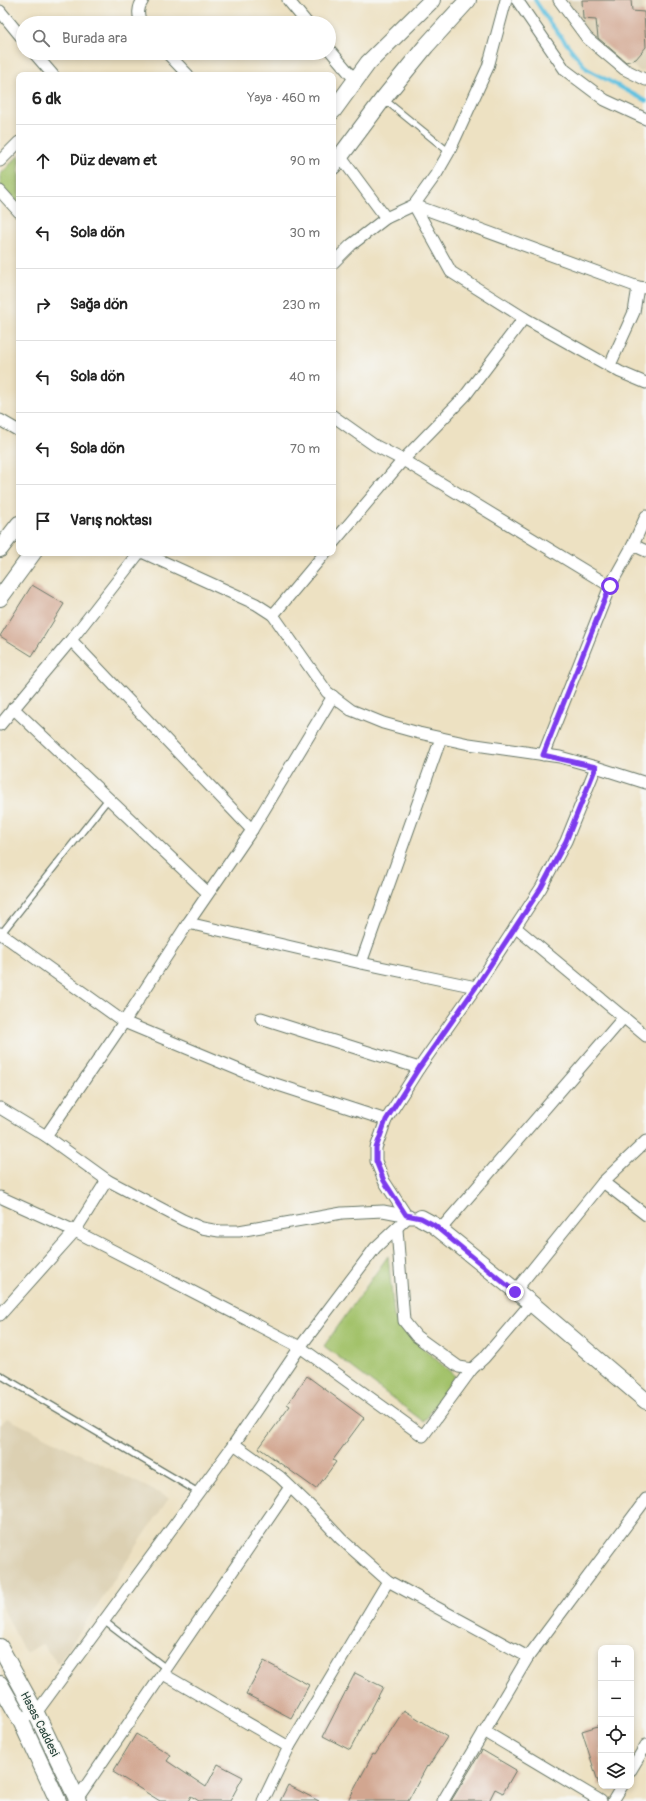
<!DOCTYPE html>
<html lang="tr">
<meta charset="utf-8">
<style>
body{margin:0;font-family:Pangolin,sans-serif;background:#f2f2f2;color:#222}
.controls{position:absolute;right:12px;bottom:12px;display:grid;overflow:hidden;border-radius:8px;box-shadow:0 2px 6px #0003}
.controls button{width:36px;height:36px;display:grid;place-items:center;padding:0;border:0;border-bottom:1px solid #e0e0e0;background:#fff;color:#222;font:20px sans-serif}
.stop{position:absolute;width:12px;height:12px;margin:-9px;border:3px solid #7c3aed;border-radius:50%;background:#fff}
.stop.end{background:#7c3aed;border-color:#fff;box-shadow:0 1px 4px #0008}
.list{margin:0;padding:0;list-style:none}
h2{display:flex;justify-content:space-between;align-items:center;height:52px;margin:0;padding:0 16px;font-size:17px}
h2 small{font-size:13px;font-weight:400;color:#767676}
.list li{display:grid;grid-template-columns:26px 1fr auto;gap:12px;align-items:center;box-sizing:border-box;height:72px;padding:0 16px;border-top:1px solid #e0e0e0}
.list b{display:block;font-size:15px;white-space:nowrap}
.list em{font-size:13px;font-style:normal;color:#767676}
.icon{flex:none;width:22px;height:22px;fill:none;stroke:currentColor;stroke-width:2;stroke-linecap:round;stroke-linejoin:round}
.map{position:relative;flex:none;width:646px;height:1801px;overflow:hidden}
.search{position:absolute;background:#fff;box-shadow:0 2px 6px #0003;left:16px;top:16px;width:320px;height:44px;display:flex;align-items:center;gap:10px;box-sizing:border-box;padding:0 14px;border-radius:22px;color:#767676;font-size:15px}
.panel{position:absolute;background:#fff;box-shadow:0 2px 6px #0003;left:16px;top:72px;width:320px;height:484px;border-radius:8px}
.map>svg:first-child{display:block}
.built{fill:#dcd0b2}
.green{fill:#a3c26a;stroke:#61804f}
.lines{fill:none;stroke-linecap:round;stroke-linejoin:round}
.stream{stroke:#62c2e1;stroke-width:4}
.building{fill:#d2a690}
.lane-casing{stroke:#677666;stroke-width:8}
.street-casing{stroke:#677666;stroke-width:13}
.secondary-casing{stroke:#677666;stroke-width:18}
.lane{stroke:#fff;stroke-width:5.5}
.street{stroke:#fff;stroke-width:11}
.secondary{stroke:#fff;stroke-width:16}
.route{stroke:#7c3aed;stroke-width:5}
.labels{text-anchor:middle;stroke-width:3;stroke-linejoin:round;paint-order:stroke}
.street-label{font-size:12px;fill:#1f3d34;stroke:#f6f6f2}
</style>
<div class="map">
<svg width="646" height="1801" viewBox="0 0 646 1801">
<rect width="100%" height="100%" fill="#f6f6f2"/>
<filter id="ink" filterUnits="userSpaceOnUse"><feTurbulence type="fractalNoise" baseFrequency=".025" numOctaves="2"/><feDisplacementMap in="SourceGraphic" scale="8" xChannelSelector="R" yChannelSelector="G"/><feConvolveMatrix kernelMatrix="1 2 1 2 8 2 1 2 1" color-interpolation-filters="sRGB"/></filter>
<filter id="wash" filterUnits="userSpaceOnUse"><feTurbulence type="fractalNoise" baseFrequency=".012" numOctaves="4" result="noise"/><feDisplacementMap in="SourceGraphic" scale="16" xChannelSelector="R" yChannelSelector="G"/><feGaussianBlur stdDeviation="0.9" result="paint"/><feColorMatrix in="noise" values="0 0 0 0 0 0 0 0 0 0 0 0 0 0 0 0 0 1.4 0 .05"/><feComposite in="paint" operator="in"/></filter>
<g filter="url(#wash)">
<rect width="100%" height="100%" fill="#ede1c2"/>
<g class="built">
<path d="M 567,0 L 642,0 L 646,35 L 646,70 L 641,72 L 589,35 Z"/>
<path d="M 7,1418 L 169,1498 L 58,1664 L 42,1644 L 25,1653 L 0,1602 L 0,1425 Z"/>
</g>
<g class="green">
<path d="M 19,155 L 19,205 L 0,187 L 0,175 Z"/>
<path d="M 388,1256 L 394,1316 L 399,1327 L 455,1376 L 424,1422 L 324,1346 Z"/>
</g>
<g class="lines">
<path class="stream" d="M 535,0 L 550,23 L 587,69 L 646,101"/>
</g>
<g id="blocks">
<g class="building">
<path d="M 582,0 L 631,0 L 632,11 L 644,12 L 646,47 L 636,59 L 626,62 L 598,38 L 596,20 L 583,19 Z"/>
<path d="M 32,585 L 64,604 L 32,656 L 0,636 Z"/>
<path d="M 307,1376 L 364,1418 L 333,1460 L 336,1462 L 316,1489 L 259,1448 L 290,1406 L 287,1404 Z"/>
<path d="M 264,1661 L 309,1685 L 291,1718 L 246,1694 Z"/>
<path d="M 355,1673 L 383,1687 L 350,1750 L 323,1736 Z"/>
<path d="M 404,1710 L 447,1737 L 428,1767 L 427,1766 L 408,1801 L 348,1801 L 373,1754 L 375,1755 Z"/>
<path d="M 601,1725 L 601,1784 L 599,1785 L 582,1731 Z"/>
<path d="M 136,1734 L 171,1755 L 167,1761 L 206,1787 L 218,1764 L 243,1777 L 230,1801 L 199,1801 L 191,1796 L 188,1801 L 160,1801 L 113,1772 Z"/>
<path d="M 482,1750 L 516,1770 L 503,1793 L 495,1789 L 489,1801 L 451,1801 Z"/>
<path d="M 288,1785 L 319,1801 L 280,1801 Z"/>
</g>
</g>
</g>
<g filter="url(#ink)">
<use href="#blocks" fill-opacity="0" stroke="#677666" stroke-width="1"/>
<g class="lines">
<g class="lane-casing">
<g id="lane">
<path d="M 385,100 L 449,152"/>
<path d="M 1,934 L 109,798"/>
<path d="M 0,1375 L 198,1492"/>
<path d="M 104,1621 L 167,1669"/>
</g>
</g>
<g class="street-casing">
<g id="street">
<path d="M 288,0 L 307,23"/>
<path d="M 517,0 L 565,70 L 605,100 L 646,119"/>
<path d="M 559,0 L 587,38 L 624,69 L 646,80"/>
<path d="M 0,11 L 23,39"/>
<path d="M 142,23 C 137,16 138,7 143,0"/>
<path d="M 329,49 L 356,81"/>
<path d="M 34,53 L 53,75"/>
<path d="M 167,53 L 188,75"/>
<path d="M 340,156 L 386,218"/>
<path d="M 0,161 L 19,142"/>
<path d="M 0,191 L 19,212"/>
<path d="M 414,205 L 451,272 L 524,318 L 620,372 L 646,383"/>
<path d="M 414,205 L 638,287 L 646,288"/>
<path d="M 333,263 L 351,245 L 386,218 L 414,205 L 437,173 L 449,152 L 488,67 L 506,0"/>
<path d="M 610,365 L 634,312 L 638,287"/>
<path d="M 333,416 L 374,445 L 403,460 L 610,586"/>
<path d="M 0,420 L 19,431"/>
<path d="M 333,543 L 403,460 L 465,396 L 524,318"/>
<path d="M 633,545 L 646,551"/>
<path d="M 144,553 L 256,604 L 273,615 L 327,692 L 351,710 L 383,723 L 419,733 L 469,744 L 560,757 L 596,767 L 646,783"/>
<path d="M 273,615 L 325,553"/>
<path d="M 71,640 L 252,830"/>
<path d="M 13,708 L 208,893"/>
<path d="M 0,725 L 71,640 L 139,553"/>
<path d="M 543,755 L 610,586 L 633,545 L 646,516"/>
<path d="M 188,923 L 361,963 L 476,987"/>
<path d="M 515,927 L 646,1036"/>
<path d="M 0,933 L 124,1022 L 263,1080 L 386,1120"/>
<path d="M 361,963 L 441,738"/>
<path d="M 261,1018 L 419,1068"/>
<path d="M 0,1108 L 46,1136 L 107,1180 L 183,1220 L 202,1228 L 219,1231 L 239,1231 L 342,1213 L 383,1211 L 409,1216"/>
<path d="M 46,1136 L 124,1022 L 188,923 L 252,830 L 333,696"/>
<path d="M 603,1182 L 646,1215"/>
<path d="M 0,1197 L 75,1231 L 300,1347 L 423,1436 L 472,1369"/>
<path d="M 406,1215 L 384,1181 L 376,1161 L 376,1148 L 386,1120 L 419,1068 L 476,987 L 541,888 L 566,841 L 596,767"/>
<path d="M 397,1229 L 404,1321 L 416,1336 L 459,1367 L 472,1369 L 484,1358 L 531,1303"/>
<path d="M 440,1230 L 624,1017"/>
<path d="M 515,1291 L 603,1182 L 646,1141"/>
<path d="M 0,1315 L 75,1231 L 107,1180"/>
<path d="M 234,1444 L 280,1477 L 311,1507 L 341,1539 L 388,1581 L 528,1657"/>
<path d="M 163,1674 L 289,1747 L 263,1801"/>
<path d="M 20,1719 L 36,1713 L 234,1444 L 300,1347 L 375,1248 L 407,1218 L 421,1218"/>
<path d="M 484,1731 L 601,1801"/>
<path d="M 289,1747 L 388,1581"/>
<path d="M 631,1770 L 646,1745"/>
<path d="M 77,1799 L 290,1487"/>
<path d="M 443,1801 L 528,1657 L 646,1499"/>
<path d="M 613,1801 L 622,1786"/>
</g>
</g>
<g class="secondary-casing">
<g id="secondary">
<path d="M 333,111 L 368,63 L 432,0"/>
<path d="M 333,166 L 383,99 L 426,46 L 468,0"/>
<path d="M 0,549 L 19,524"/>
<path d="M 0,598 L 33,553"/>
<path d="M 421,1218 L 434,1225 L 531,1303 L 646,1401"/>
<path d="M 0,1647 L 36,1713 L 78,1801"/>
<path d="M 0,1684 L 20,1719 L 58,1801"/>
</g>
</g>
<use href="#lane" class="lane"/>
<use href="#street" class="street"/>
<use href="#secondary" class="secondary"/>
</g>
</g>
<g class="lines" filter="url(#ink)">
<path class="route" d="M 515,1292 L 434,1225 L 421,1218 L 406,1215 L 384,1181 L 376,1161 L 376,1148 L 386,1120 L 419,1068 L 476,987 L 541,888 L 566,841 L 596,767 L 543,755 L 610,586"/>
</g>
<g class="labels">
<g class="street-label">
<text transform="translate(40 1724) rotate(63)" y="4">Hasas Caddesi</text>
</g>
</g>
</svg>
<div class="controls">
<button>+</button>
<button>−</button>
<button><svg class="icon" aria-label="locate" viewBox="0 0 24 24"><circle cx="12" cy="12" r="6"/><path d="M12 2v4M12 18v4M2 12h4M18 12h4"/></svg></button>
<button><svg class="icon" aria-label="layers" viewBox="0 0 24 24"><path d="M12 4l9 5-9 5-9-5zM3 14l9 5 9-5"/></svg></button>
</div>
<div class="stop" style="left:610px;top:586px"></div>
<div class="stop end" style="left:515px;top:1292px"></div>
<div class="search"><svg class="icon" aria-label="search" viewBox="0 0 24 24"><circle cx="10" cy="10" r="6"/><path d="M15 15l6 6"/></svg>Burada ara</div>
<section class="panel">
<h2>6 dk<small>Yaya · 460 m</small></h2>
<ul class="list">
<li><svg class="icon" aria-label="ahead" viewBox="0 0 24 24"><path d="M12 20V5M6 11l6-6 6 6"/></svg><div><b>Düz devam et</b></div><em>90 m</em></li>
<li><svg class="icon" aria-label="left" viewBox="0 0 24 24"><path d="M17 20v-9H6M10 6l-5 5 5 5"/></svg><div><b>Sola dön</b></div><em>30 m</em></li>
<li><svg class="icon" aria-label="right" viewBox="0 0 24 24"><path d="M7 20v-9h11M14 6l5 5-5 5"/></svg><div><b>Sağa dön</b></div><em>230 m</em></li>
<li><svg class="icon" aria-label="left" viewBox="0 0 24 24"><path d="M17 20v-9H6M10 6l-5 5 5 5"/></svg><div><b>Sola dön</b></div><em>40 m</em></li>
<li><svg class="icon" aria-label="left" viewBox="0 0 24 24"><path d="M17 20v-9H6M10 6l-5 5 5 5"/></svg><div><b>Sola dön</b></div><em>70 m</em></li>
<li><svg class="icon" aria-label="arrive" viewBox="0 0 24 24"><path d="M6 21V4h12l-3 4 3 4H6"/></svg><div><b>Varış noktası</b></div></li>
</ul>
</section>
</div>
